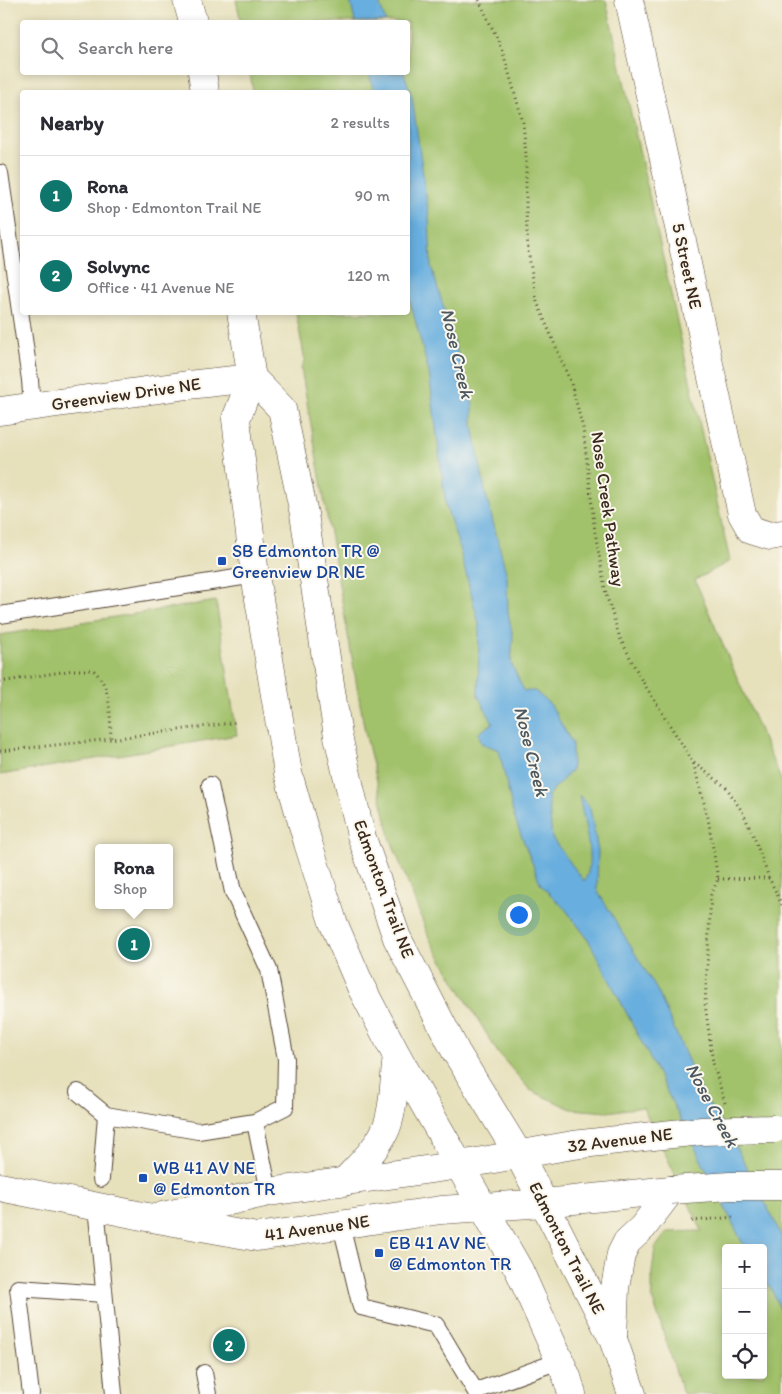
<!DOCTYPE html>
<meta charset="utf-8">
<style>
body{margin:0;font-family:Itim,sans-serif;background:#f7f7f7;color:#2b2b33}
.controls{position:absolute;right:15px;bottom:15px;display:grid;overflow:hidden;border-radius:5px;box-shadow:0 2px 8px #0003}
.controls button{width:45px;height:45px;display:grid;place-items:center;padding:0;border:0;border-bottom:1px solid #e1e1e2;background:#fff;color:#2b2b33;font:25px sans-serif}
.you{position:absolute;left:518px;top:914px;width:18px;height:18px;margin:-12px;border:4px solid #fff;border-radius:50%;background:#1a73e8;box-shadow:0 0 0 8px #1a73e833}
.badge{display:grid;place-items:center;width:32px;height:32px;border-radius:50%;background:#0f766e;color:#fff;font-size:16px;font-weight:700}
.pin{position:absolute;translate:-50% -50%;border:2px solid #fff;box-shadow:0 1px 5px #0006}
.popup{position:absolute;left:95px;top:844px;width:78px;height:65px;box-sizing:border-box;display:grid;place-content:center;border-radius:5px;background:#fff;filter:drop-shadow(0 1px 4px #0005);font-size:16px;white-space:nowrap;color:#7c7c81}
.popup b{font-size:19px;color:#2b2b33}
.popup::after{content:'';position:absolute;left:50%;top:100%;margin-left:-10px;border:10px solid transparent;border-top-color:#fff}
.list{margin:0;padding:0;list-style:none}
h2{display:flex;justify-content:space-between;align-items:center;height:65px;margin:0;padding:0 20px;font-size:21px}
h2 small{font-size:16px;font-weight:400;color:#7c7c81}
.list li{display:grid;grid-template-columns:32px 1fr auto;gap:15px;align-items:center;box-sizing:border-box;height:80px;padding:0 20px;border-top:1px solid #e1e1e2}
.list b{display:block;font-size:19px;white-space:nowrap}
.list p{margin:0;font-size:16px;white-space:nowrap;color:#7c7c81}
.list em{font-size:16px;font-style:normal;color:#7c7c81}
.icon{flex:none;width:28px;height:28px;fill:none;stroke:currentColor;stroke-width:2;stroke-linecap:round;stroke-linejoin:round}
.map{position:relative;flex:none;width:782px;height:1394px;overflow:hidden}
.search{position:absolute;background:#fff;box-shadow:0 2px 8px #0003;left:20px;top:20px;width:390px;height:55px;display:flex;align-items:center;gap:12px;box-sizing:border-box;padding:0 18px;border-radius:5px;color:#7c7c81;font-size:19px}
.panel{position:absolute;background:#fff;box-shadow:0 2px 8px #0003;left:20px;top:90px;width:390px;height:225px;border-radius:5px}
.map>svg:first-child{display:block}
.green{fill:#a1c16a;stroke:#6e7644;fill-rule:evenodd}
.water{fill:#68aede;stroke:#526c7e}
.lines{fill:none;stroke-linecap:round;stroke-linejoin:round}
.lane-casing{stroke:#554536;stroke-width:18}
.street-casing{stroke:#554536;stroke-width:29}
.secondary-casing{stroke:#554536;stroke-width:29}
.path{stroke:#554536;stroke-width:3;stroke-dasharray:1 4;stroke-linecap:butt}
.lane{stroke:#fff;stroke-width:16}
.street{stroke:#fff;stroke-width:28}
.secondary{stroke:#fff;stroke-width:28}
.secondary-bridge-casing{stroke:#554536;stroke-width:29;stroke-linecap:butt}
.secondary-bridge{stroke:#fff;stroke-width:28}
.transit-dot{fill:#1a4fb4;stroke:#fbf7ec;stroke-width:2}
.labels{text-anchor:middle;stroke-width:4;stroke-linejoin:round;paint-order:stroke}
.street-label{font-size:18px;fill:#3b2a1e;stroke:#fbf7ec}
.transit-label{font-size:18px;fill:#164399;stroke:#fbf7ec;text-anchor:start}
.water-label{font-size:19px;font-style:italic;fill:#4b5861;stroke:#fbf7ec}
</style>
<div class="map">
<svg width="782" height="1394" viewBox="0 0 782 1394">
<rect width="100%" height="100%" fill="#fbf7ec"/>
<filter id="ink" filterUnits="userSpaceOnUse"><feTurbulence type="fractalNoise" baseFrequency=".02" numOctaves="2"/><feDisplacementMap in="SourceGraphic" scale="10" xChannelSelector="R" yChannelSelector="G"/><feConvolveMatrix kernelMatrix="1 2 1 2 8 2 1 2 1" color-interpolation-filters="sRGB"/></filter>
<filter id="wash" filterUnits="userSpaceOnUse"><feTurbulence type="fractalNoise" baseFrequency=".0096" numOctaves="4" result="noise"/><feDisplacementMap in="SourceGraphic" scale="20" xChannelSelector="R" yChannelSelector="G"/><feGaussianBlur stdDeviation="1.12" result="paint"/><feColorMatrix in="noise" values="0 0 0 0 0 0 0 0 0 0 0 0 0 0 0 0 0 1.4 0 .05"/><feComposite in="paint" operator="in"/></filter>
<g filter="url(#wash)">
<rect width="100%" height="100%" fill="#e6e0bb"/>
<g class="green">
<path d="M 236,0 L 606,0 L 730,561 L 695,580 L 782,782 L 782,1394 L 683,1394 L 652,1297 L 652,1272 L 655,1248 L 667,1232 L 702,1231 L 643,1107 L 607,1112 L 571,1109 L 530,1090 L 498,1053 L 430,940 L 391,840 L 365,732 L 301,368 L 305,361 L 296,313 L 408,312 L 408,92 L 253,92 L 250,73 L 408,72 L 408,22 L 241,22 ZM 726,1248 L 763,1248 L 763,1375 L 726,1375 Z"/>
<path d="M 216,601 L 237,735 L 0,775 L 0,635 Z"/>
</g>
<g class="water">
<path d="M 350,0 L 378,0 L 386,22 L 355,22 Z"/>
<path d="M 369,73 L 404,73 L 412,97 L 429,216 L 431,266 L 473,404 L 473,425 L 485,491 L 507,576 L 508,612 L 513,638 L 511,663 L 524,691 L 535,691 L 551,705 L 572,743 L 572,770 L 548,795 L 552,838 L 584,881 C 597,865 582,815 579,795 L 590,808 L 598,851 L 597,890 L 657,990 L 705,1099 L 727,1130 L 776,1224 L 782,1239 L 782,1314 L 771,1288 L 763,1277 L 763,1248 L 745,1248 L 650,1058 L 588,939 L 566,910 L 541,885 L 514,817 L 499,750 L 481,743 L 479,733 L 493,723 L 478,696 L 479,624 L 457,540 L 446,507 L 429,373 L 408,293 L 408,92 L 374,92 Z"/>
</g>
</g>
<g filter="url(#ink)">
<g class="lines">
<g class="lane-casing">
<g id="lane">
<path d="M 0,173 L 30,380 L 32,407"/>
<path d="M 0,615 L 255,575"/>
<path d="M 78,1092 L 106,1115 L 198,1131 L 255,1122 L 285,1107 L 286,1059 L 269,970 L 233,892 L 210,785"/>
<path d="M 255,1122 L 269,1192"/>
<path d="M 101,1179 L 106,1115"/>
<path d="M 96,1206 L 114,1394"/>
<path d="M 341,1225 L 361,1307 L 436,1325 L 477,1394"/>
<path d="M 204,1373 L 208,1394"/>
<path d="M 476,1391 L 559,1361"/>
<path d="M 31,1394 L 18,1288 L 104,1294"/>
</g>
</g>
<g class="street-casing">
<path id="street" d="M 629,0 L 742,514 L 751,530 L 770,536 L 782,534"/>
</g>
<g class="secondary-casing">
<g id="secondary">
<path d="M 187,0 L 193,22"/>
<path d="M 202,72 L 205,92"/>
<path d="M 241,312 L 252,378 L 236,419 L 255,575 L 288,773 L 308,843 L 333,922 L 361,987 L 397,1056 L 519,1270 L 567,1377 L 572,1394"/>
<path d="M 252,378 L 282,409 L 304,514 L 338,736 L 361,835 L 397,938 L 456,1052 L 519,1155 L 544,1203 L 613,1339 L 632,1394"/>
<path d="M 0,411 L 188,385 L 252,378"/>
<path d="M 344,1182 C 358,1167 374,1152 384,1133 C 394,1115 394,1078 397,1056"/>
<path d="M 0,1187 L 152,1218 L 257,1237 L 441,1210 L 544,1203 L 671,1190"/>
<path d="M 163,1216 L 269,1192 L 460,1165 L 573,1145 L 653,1136"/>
<path d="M 613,1337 L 615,1288 L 621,1254 L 627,1242 L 643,1227 L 671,1190"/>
</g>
</g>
<g class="path">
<path d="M 479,0 L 502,49 L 523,122 L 526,155 L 526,212 L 528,251 L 537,302 L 571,383 L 583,428 L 595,532 L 606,594 L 620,638 L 641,679 L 693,762 L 708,818 L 718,879 L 711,895 L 705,1004 L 713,1063 L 725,1103"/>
<path d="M 0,682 L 74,670 L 93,670 C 112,686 110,716 111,739"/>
<path d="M 0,751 L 111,739 L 238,722"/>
<path d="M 694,763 L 726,787 L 743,813 L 754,837 L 769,878 L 782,905"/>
<path d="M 718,879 L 769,878"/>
<path d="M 692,1221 L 734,1217"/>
</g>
<use href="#lane" class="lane"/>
<use href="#street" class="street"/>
<use href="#secondary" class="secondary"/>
<g class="secondary-bridge-casing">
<g id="secondary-bridge">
<path d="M 653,1136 L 702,1131 L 774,1129"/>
<path d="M 671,1190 L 730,1186 L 782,1186"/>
</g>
</g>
<use href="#secondary-bridge" class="secondary-bridge"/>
</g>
</g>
<g class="transit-dot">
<rect x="217" y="556" width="10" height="10" rx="2.5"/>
<rect x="138" y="1173" width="10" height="10" rx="2.5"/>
<rect x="374" y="1248" width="10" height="10" rx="2.5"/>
</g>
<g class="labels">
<g class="street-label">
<text transform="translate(687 266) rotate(78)" y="6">5 Street NE</text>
<text transform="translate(126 394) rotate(-8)" y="6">Greenview Drive NE</text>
<text transform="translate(608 509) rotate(82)" y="6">Nose Creek Pathway</text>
<text transform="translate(384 889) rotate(70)" y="6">Edmonton Trail NE</text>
<text transform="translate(620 1140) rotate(-7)" y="6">32 Avenue NE</text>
<text transform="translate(317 1228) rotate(-8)" y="6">41 Avenue NE</text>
<text transform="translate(567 1248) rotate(63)" y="6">Edmonton Trail NE</text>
</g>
<g class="transit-label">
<text x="232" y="557">SB Edmonton TR @<tspan x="232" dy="21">Greenview DR NE</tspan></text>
<text x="153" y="1174">WB 41 AV NE<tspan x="153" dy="21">@ Edmonton TR</tspan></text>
<text x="389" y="1249">EB 41 AV NE<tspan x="389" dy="21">@ Edmonton TR</tspan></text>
</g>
<g class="water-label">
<text transform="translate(458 353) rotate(77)" y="7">Nose Creek</text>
<text transform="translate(532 751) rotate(76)" y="7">Nose Creek</text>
<text transform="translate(713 1105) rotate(62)" y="7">Nose Creek</text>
</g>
</g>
</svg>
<div class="controls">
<button>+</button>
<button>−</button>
<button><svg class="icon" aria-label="locate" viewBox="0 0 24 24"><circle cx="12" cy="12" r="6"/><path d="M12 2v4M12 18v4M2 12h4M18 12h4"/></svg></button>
</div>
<div class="you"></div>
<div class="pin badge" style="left:134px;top:944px">1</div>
<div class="popup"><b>Rona</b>Shop</div>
<div class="pin badge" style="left:229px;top:1345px">2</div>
<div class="search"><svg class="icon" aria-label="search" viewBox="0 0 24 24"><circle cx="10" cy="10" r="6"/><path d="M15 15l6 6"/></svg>Search here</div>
<section class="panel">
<h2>Nearby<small>2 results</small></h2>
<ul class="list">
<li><span class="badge">1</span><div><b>Rona</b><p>Shop · Edmonton Trail NE</p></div><em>90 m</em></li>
<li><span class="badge">2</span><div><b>Solvync</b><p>Office · 41 Avenue NE</p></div><em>120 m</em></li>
</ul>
</section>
</div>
